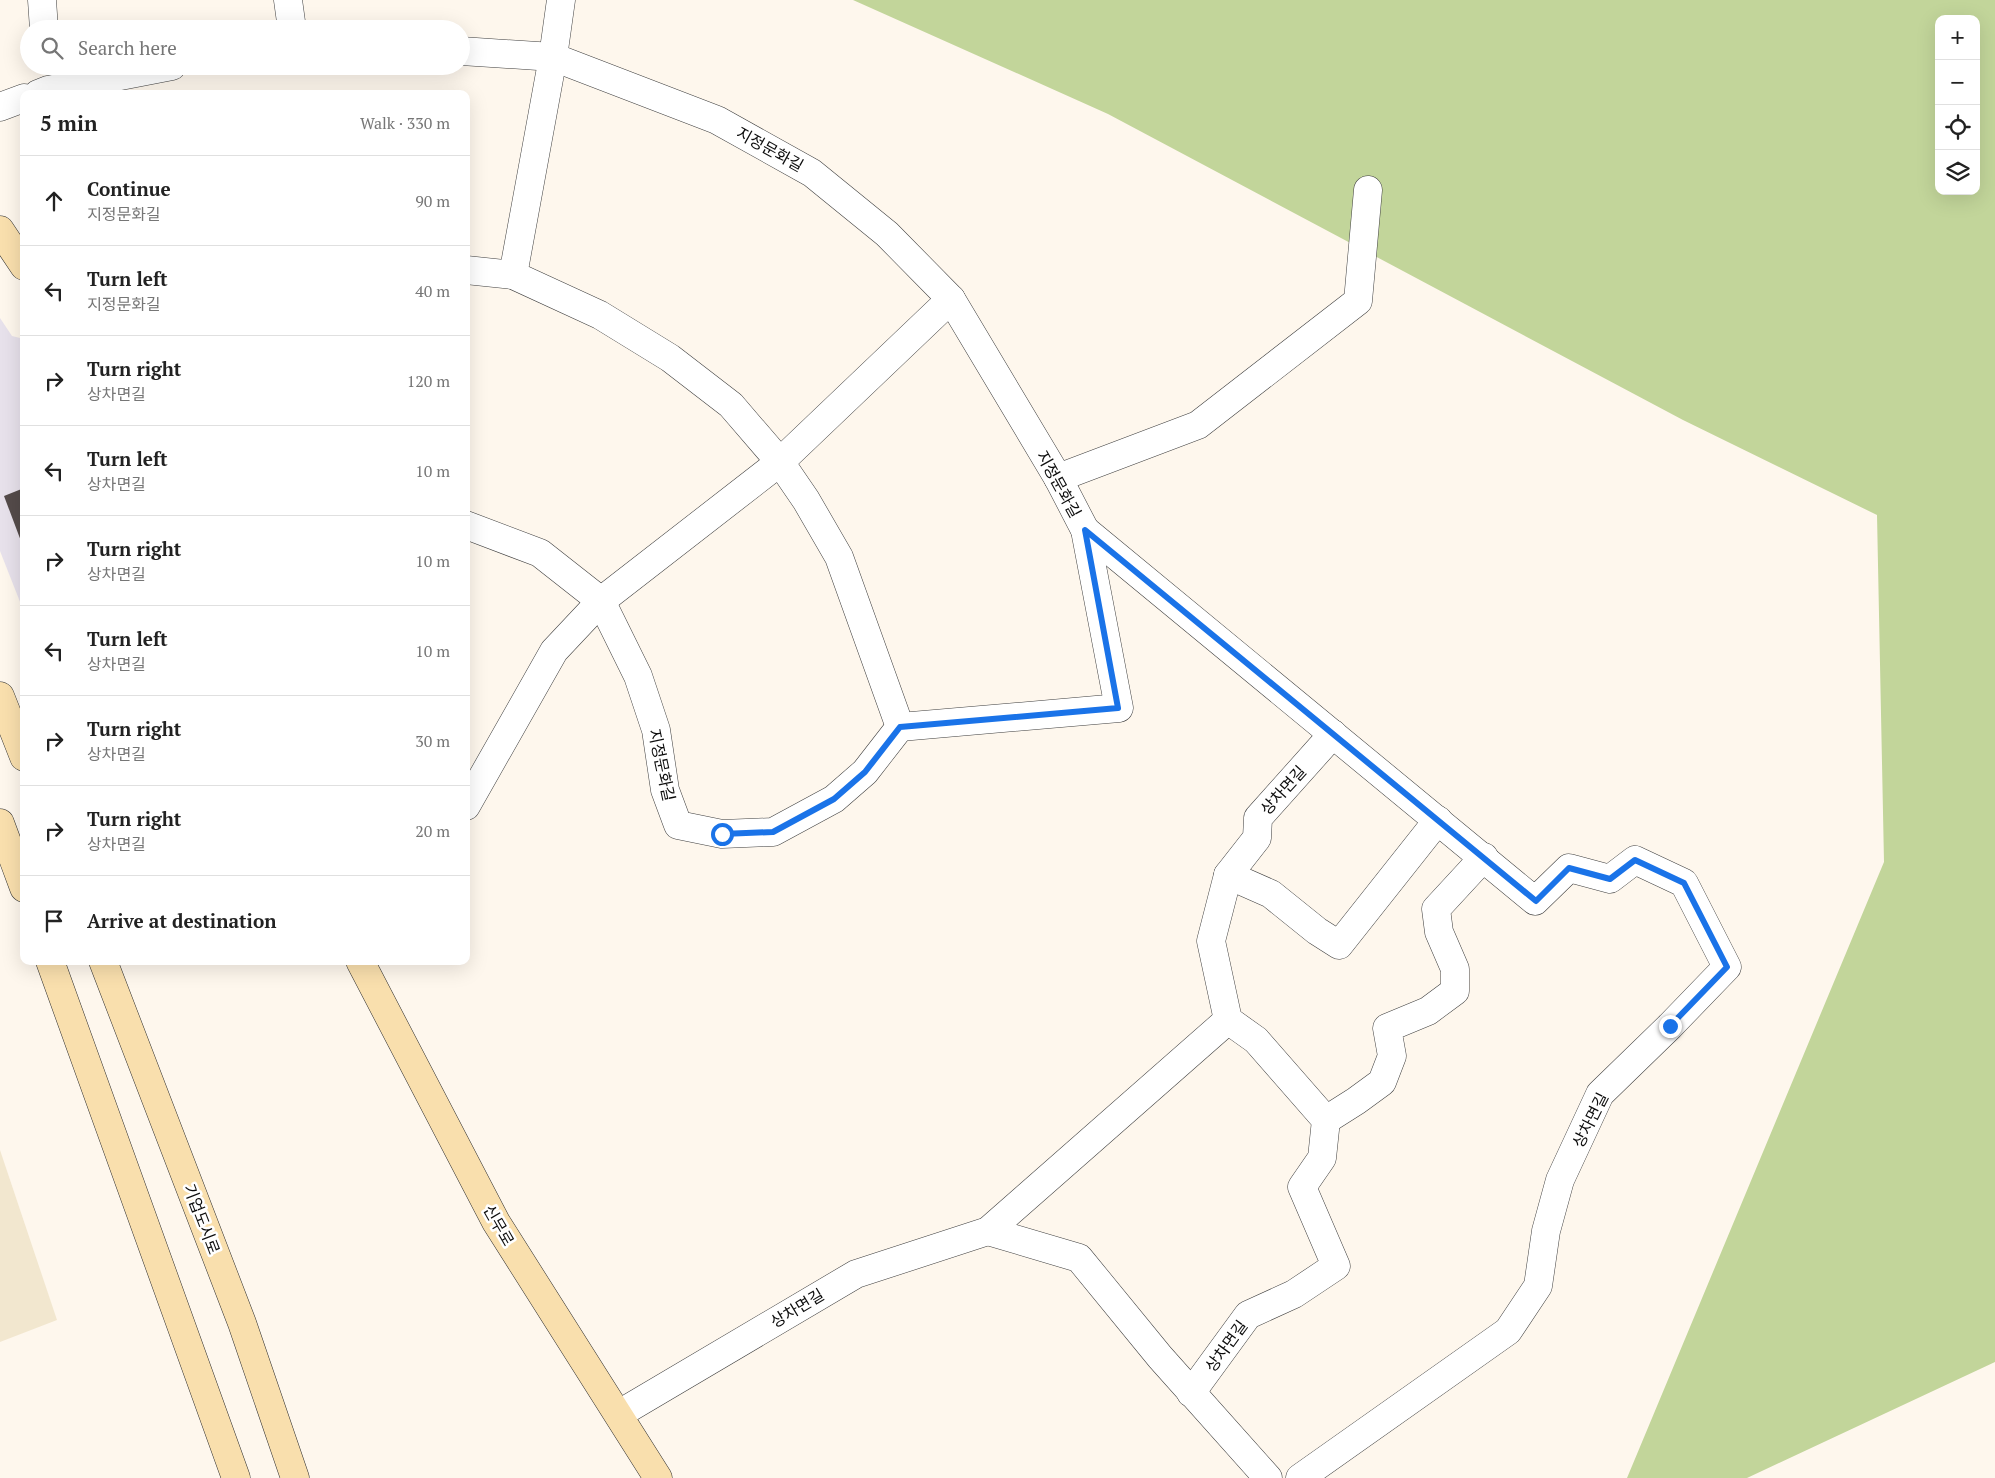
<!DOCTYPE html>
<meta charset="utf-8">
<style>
body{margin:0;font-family:"PT Serif","Noto Sans KR",serif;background:#f6f6f6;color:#222}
.controls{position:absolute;right:15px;top:15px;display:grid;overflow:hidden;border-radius:10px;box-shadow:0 5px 20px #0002}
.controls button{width:45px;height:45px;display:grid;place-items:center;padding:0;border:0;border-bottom:1px solid #e0e0e0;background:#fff;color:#222;font:25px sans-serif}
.stop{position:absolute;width:15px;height:15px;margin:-11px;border:4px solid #1a73e8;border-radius:50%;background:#fff}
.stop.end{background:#1a73e8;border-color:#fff;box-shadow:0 1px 5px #0008}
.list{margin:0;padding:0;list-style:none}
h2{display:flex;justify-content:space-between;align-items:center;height:65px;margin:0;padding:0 20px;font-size:21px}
h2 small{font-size:16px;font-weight:400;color:#767676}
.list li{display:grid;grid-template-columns:32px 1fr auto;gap:15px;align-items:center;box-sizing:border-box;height:90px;padding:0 20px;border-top:1px solid #e0e0e0}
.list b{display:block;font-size:19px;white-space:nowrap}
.list p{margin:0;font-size:16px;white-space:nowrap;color:#767676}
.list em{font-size:16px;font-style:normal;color:#767676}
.icon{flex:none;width:28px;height:28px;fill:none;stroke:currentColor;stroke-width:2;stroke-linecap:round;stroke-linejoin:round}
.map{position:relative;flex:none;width:1995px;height:1478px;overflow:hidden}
.search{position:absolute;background:#fff;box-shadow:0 5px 20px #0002;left:20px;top:20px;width:450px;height:55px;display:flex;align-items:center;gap:12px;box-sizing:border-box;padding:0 18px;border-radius:28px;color:#767676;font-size:19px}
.panel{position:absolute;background:#fff;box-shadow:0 5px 20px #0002;left:20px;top:90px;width:450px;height:875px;border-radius:10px}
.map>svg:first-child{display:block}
.industrial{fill:#e7e1eb}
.farmland{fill:#f2e7cf}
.forest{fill:#c2d59a;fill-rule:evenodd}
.building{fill:#544b4a}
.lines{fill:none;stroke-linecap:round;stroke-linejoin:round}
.street-casing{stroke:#3f3f3f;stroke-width:29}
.secondary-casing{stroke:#2e2e2e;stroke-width:29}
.street{stroke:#fff;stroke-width:28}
.secondary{stroke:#f9dfad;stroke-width:28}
.route{stroke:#1a73e8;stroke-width:6}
.labels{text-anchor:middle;stroke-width:5;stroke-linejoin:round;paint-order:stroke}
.street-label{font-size:16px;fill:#0c0c0c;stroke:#fff}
</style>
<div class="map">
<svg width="1995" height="1478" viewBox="0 0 1995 1478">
<rect width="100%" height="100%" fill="#fef7ed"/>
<path class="industrial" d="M 0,318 L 12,336 L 24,339 L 24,612 L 0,551 Z"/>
<path class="farmland" d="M 0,1150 L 57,1320 L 0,1342 Z"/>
<path class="forest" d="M 853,0 L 1995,0 L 1995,1362 L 1747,1478 L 1627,1478 L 1884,862 L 1877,515 L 1683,420 L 1108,114 ZM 1939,19 L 1976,19 L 1976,191 L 1939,191 Z"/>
<path class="building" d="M 24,488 L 24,549 L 4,496 Z"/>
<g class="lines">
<g class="street-casing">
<g id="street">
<path d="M 42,0 L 44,29"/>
<path d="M 288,0 L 292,29"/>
<path d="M 461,51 L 553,57 L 717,120 L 812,173 L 887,234 L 951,299 L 1058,478 L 1085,530 L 1119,708 L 900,727 L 865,772 L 834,799 L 773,832 L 722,834 L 678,825 L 665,790 L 656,730 L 638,676 L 601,601 L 540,553 L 466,525"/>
<path d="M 38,94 L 48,90 L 172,66"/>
<path d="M 0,107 L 24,98"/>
<path d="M 466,270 L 513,275 L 600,315 L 670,358 L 731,405 L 780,462 L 806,500 L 839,557 L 900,727"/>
<path d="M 513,275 L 553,57 L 561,0"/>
<path d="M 1058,478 L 1198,425 L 1358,301 L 1368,190"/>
<path d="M 1085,530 L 1535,901 L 1569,868 L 1610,879 L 1635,860 L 1684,883 L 1727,967 L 1670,1026 L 1600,1094 L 1560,1180 L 1546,1231 L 1538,1286 L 1508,1331 L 1300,1478"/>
<path d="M 466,806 L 554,651 L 601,601 L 780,462 L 951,299"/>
<path d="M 1228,875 L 1271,894 L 1317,931 L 1339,945 L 1438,820"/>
<path d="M 1326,1120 L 1356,1101 L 1382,1082 L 1392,1056 L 1387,1028 L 1428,1011 L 1455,991 L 1455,969 L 1439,932 L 1436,909 L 1484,857"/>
<path d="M 988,1231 L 1079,1258 L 1160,1357 L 1268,1478"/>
<path d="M 1191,1393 L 1248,1315 L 1294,1294 L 1336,1266 L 1302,1187 L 1322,1158 L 1326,1120 L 1256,1040 L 1228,1020 L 1211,941 L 1228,875 L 1257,838 L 1258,818 L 1333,734"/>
<path d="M 619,1414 L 856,1274 L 988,1231 L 1228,1020"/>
</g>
</g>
<g class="secondary-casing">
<g id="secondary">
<path d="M 0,230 L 24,266"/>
<path d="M 0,696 L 24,757"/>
<path d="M 0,823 L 24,888"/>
<path d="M 50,961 L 236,1478"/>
<path d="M 103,961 L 242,1323 L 295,1478"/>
<path d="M 360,961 L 496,1222 L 658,1478"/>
</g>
</g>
<use href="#street" class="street"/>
<use href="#secondary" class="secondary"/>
</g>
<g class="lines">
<path class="route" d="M 722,834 L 773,832 L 834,799 L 865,772 L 900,727 L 1118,708 L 1085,530 L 1536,901 L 1569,868 L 1610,879 L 1635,860 L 1684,883 L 1727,967 L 1670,1026"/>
</g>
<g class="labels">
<g class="street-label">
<text transform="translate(770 149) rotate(29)" y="6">지정문화길</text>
<text transform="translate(1059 484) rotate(61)" y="6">지정문화길</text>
<text transform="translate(662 765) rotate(78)" y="6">지정문화길</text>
<text transform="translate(1283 790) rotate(-48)" y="6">상차면길</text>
<text transform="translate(1590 1120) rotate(-63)" y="6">상차면길</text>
<text transform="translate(202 1219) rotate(69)" y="6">기업도시로</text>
<text transform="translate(499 1225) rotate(60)" y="6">신무로</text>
<text transform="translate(797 1308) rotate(-31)" y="6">상차면길</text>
<text transform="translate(1226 1346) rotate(-54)" y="6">상차면길</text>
</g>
</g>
</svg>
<div class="controls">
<button>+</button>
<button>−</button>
<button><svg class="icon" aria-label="locate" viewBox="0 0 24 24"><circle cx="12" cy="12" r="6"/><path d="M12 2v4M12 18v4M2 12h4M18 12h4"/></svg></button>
<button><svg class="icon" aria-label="layers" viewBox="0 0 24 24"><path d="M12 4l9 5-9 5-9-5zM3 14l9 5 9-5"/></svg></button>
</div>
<div class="stop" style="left:722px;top:834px"></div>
<div class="stop end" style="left:1670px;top:1026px"></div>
<div class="search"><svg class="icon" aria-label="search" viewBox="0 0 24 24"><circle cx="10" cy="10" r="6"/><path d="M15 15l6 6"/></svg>Search here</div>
<section class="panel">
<h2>5 min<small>Walk · 330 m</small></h2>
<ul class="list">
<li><svg class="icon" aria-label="ahead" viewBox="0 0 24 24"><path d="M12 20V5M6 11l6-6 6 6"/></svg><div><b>Continue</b><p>지정문화길</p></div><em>90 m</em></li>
<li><svg class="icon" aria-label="left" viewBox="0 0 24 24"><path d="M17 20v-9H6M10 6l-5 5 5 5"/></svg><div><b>Turn left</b><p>지정문화길</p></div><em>40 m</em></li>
<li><svg class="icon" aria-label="right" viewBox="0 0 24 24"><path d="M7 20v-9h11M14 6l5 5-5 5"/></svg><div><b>Turn right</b><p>상차면길</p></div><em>120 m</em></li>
<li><svg class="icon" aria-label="left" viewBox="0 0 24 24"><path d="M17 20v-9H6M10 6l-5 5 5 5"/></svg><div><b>Turn left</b><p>상차면길</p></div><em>10 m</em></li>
<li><svg class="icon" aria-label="right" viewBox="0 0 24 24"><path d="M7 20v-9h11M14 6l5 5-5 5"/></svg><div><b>Turn right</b><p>상차면길</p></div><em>10 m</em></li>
<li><svg class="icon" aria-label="left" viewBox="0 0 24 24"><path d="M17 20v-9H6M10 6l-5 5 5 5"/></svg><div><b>Turn left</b><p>상차면길</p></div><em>10 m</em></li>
<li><svg class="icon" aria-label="right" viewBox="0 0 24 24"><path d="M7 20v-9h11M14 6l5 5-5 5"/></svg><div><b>Turn right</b><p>상차면길</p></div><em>30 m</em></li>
<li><svg class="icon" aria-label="right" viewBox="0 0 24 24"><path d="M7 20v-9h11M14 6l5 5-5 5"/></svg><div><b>Turn right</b><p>상차면길</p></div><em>20 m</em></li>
<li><svg class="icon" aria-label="arrive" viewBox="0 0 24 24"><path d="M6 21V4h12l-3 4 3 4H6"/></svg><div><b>Arrive at destination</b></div></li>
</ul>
</section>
</div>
